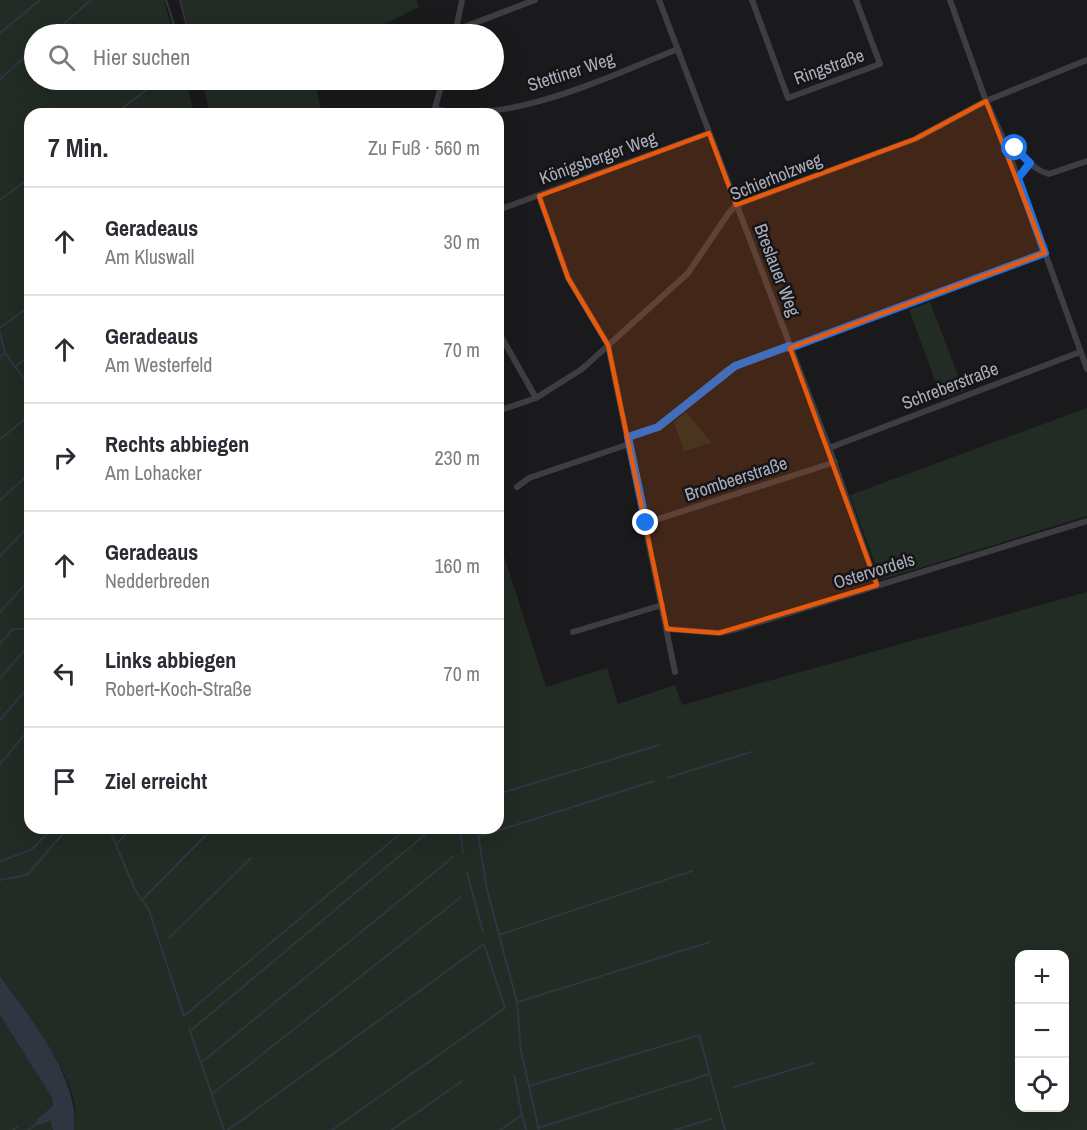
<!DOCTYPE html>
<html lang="de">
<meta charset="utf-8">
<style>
body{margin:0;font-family:"Archivo Narrow",sans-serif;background:#f2f2f3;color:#2b2b33}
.controls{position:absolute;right:18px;bottom:18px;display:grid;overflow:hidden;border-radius:12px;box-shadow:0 6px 24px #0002}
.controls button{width:54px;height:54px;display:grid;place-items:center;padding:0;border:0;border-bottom:2px solid #e1e1e2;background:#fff;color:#2b2b33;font:30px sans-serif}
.stop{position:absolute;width:18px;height:18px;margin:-14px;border:4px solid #1a73e8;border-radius:50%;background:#fff}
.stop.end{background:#1a73e8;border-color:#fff;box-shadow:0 2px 6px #0008}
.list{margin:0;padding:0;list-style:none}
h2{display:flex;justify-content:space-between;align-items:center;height:78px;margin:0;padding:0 24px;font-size:26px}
h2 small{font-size:20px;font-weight:400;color:#7c7c81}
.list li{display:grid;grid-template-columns:39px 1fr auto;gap:18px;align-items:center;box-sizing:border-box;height:108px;padding:0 24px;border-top:2px solid #e1e1e2}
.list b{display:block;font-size:22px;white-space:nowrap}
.list p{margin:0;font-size:20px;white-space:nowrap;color:#7c7c81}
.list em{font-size:20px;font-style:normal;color:#7c7c81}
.icon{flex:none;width:33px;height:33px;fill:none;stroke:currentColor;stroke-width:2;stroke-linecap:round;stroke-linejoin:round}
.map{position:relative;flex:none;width:1087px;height:1130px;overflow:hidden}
.search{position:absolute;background:#fff;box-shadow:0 6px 24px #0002;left:24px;top:24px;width:480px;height:66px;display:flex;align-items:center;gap:15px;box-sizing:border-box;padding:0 21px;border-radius:33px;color:#7c7c81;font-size:22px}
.panel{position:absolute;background:#fff;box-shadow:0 6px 24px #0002;left:24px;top:108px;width:480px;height:726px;border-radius:18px}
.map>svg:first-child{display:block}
.green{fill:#222b24;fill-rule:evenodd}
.water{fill:#2f3641}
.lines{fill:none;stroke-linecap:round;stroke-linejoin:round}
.stream{stroke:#2f3641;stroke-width:2}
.minor{stroke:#3d3d43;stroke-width:6}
.route{stroke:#1a73e8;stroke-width:8}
.marked{fill:#e8590c;fill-opacity:0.2;stroke:#e8590c;stroke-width:4.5;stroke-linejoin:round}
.labels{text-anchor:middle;stroke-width:5;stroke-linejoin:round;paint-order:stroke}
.street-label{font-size:18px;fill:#acaebc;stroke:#151517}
</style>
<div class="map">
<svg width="1087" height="1130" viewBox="0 0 1087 1130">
<rect width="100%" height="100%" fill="#1a1a1c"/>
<g class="green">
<path d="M 0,0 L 164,0 L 173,34 L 34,34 L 34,80 L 186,80 L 194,114 L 30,114 L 30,828 L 498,828 L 499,540 L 546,687 L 607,668 L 618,704 L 675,685 L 682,705 L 1087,592 L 1087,1130 L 74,1130 C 75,1121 76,1111 74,1102 C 69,1070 21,1003 0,976 ZM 1020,954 L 1064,954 L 1064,1108 L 1020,1108 Z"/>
<path d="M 181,0 L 416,0 L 419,7 L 365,34 L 191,34 Z"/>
<path d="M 202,80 L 315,80 L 322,114 L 210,114 Z"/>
<path d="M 930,302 L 964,391 L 942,399 L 909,310 Z"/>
<path d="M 1087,408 L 1087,516 L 881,580 L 850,495 Z"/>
<path d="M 686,412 L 712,443 L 684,451 L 674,422 Z"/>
<path d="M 0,1015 L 52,1098 L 54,1106 L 47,1114 L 53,1130 L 0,1130 Z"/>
</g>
<path class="water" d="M 0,976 C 29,1016 81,1080 74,1130 L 53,1130 L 50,1121 L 38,1125 L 36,1120 L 53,1106 L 52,1098 L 0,1015 Z"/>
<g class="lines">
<g class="stream">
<path d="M 166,0 L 177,34"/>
<path d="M 180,0 L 189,34"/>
<path d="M 0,33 L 40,0"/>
<path d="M 52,34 L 91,0"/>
<path d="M 0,79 L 34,49"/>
<path d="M 200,80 L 200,81"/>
<path d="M 114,114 L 160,80"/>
<path d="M 0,200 L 30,178"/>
<path d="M 0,328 L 30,306"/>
<path d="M 0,333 L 5,353"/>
<path d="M 0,357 L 5,353 L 30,387"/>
<path d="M 16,366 L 30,355"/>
<path d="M 0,439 L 30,415"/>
<path d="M 0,500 L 30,473"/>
<path d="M 0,556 L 30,525"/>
<path d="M 0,612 L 30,579"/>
<path d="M 0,643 L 13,629 L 30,629"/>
<path d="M 0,678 L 30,644"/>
<path d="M 0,720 L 30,685"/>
<path d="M 0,764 L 30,728"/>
<path d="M 667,778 L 751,752"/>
<path d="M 498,794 L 659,745"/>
<path d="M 109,828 L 135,890 L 149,910 L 184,1016 L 407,828"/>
<path d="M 460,828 L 463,853"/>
<path d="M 477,828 L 487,890 L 517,1002 L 521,1051 L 539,1130"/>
<path d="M 478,837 L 654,781"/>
<path d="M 117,844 L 131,828"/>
<path d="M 0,861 L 31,850 L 53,828"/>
<path d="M 467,873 L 483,932"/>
<path d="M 0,880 L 27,875 L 68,828"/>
<path d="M 142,900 L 213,828"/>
<path d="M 499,935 L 692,871"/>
<path d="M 169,938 L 251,858"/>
<path d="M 518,1002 L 710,942"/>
<path d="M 189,1028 L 224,1130"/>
<path d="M 190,1031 L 433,828"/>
<path d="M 202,1062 L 453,857"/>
<path d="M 529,1086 L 699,1035 L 725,1130"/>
<path d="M 734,1087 L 814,1063"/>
<path d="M 212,1094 L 461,897"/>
<path d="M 522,1115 L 526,1130"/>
<path d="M 538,1128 L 709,1074"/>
<path d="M 13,1130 L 17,1127"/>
<path d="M 28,1130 L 38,1123"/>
<path d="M 228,1130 L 484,944 L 505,1008 L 332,1130"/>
<path d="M 392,1130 L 462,1081"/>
<path d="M 500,1130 L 522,1115 L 514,1075"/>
<path d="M 675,1130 L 711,1119"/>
</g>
<g class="minor">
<path d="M 659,0 L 829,448 L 877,585"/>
<path d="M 752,0 L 788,98 L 880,64 L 856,0"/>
<path d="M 950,0 L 986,101 L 1006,145 L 1087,369"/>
<path d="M 456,30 L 535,0"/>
<path d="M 455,34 L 462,0"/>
<path d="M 435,109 C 509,126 609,76 678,49"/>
<path d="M 433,114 L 443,80"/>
<path d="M 1006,145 C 1023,152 1031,170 1049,174 L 1087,161"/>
<path d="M 1018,178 L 1030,163"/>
<path d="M 539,196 L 568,278 L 608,345 L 675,672"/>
<path d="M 498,210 L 709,133"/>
<path d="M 498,331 L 536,398"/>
<path d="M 790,348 L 1045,253"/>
<path d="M 498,411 L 536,398 L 582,369 L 688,273 L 728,214 L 736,205 L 915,139 L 986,101 L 1087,60"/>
<path d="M 628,437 L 658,427 L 727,370 L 789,346"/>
<path d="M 829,448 L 1080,352"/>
<path d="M 517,487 L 529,478 L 629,444"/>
<path d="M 646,523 L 835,462"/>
<path d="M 667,629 L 719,633 L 737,629 L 1087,521"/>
<path d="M 573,632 L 662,605"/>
</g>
</g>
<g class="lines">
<path class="route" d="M 646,523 L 628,437 L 658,427 L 735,366 L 789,346 L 790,348 L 1045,253 L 1018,178 L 1030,163 L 1015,148"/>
</g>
<path class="marked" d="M 986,101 L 1045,253 L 790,348 L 877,585 L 719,633 L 667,629 L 608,345 L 568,278 L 539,196 L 709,133 L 736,205 L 915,139 Z"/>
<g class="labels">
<g class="street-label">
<text transform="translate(829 67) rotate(-20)" y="6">Ringstraße</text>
<text transform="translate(571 72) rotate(-18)" y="6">Stettiner Weg</text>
<text transform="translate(598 158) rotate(-20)" y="6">Königsberger Weg</text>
<text transform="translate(776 177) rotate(-22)" y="6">Schierholzweg</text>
<text transform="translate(777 270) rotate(69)" y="6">Breslauer Weg</text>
<text transform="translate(950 386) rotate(-21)" y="6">Schreberstraße</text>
<text transform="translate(736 479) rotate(-18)" y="6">Brombeerstraße</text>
<text transform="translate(874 571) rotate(-17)" y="6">Ostervordels</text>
</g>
</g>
</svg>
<div class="controls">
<button>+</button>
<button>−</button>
<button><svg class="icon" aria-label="locate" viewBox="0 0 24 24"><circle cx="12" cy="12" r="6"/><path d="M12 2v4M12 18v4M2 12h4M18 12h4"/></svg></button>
</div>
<div class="stop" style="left:1015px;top:148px"></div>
<div class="stop end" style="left:646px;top:523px"></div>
<div class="search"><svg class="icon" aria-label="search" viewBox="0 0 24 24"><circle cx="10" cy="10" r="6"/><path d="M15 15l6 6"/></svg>Hier suchen</div>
<section class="panel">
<h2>7 Min.<small>Zu Fuß · 560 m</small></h2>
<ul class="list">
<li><svg class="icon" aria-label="ahead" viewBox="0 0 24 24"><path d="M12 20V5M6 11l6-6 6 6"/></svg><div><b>Geradeaus</b><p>Am Kluswall</p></div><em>30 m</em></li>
<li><svg class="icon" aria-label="ahead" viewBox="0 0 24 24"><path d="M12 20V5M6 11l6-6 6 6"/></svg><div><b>Geradeaus</b><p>Am Westerfeld</p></div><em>70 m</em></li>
<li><svg class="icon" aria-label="right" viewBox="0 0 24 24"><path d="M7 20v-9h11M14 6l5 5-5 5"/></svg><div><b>Rechts abbiegen</b><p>Am Lohacker</p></div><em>230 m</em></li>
<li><svg class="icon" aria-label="ahead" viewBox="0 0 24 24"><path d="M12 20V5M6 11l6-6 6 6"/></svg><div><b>Geradeaus</b><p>Nedderbreden</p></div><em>160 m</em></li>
<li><svg class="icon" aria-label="left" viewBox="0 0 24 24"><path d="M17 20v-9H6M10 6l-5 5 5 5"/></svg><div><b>Links abbiegen</b><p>Robert-Koch-Straße</p></div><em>70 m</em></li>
<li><svg class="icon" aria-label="arrive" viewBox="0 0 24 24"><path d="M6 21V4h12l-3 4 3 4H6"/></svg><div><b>Ziel erreicht</b></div></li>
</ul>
</section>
</div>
